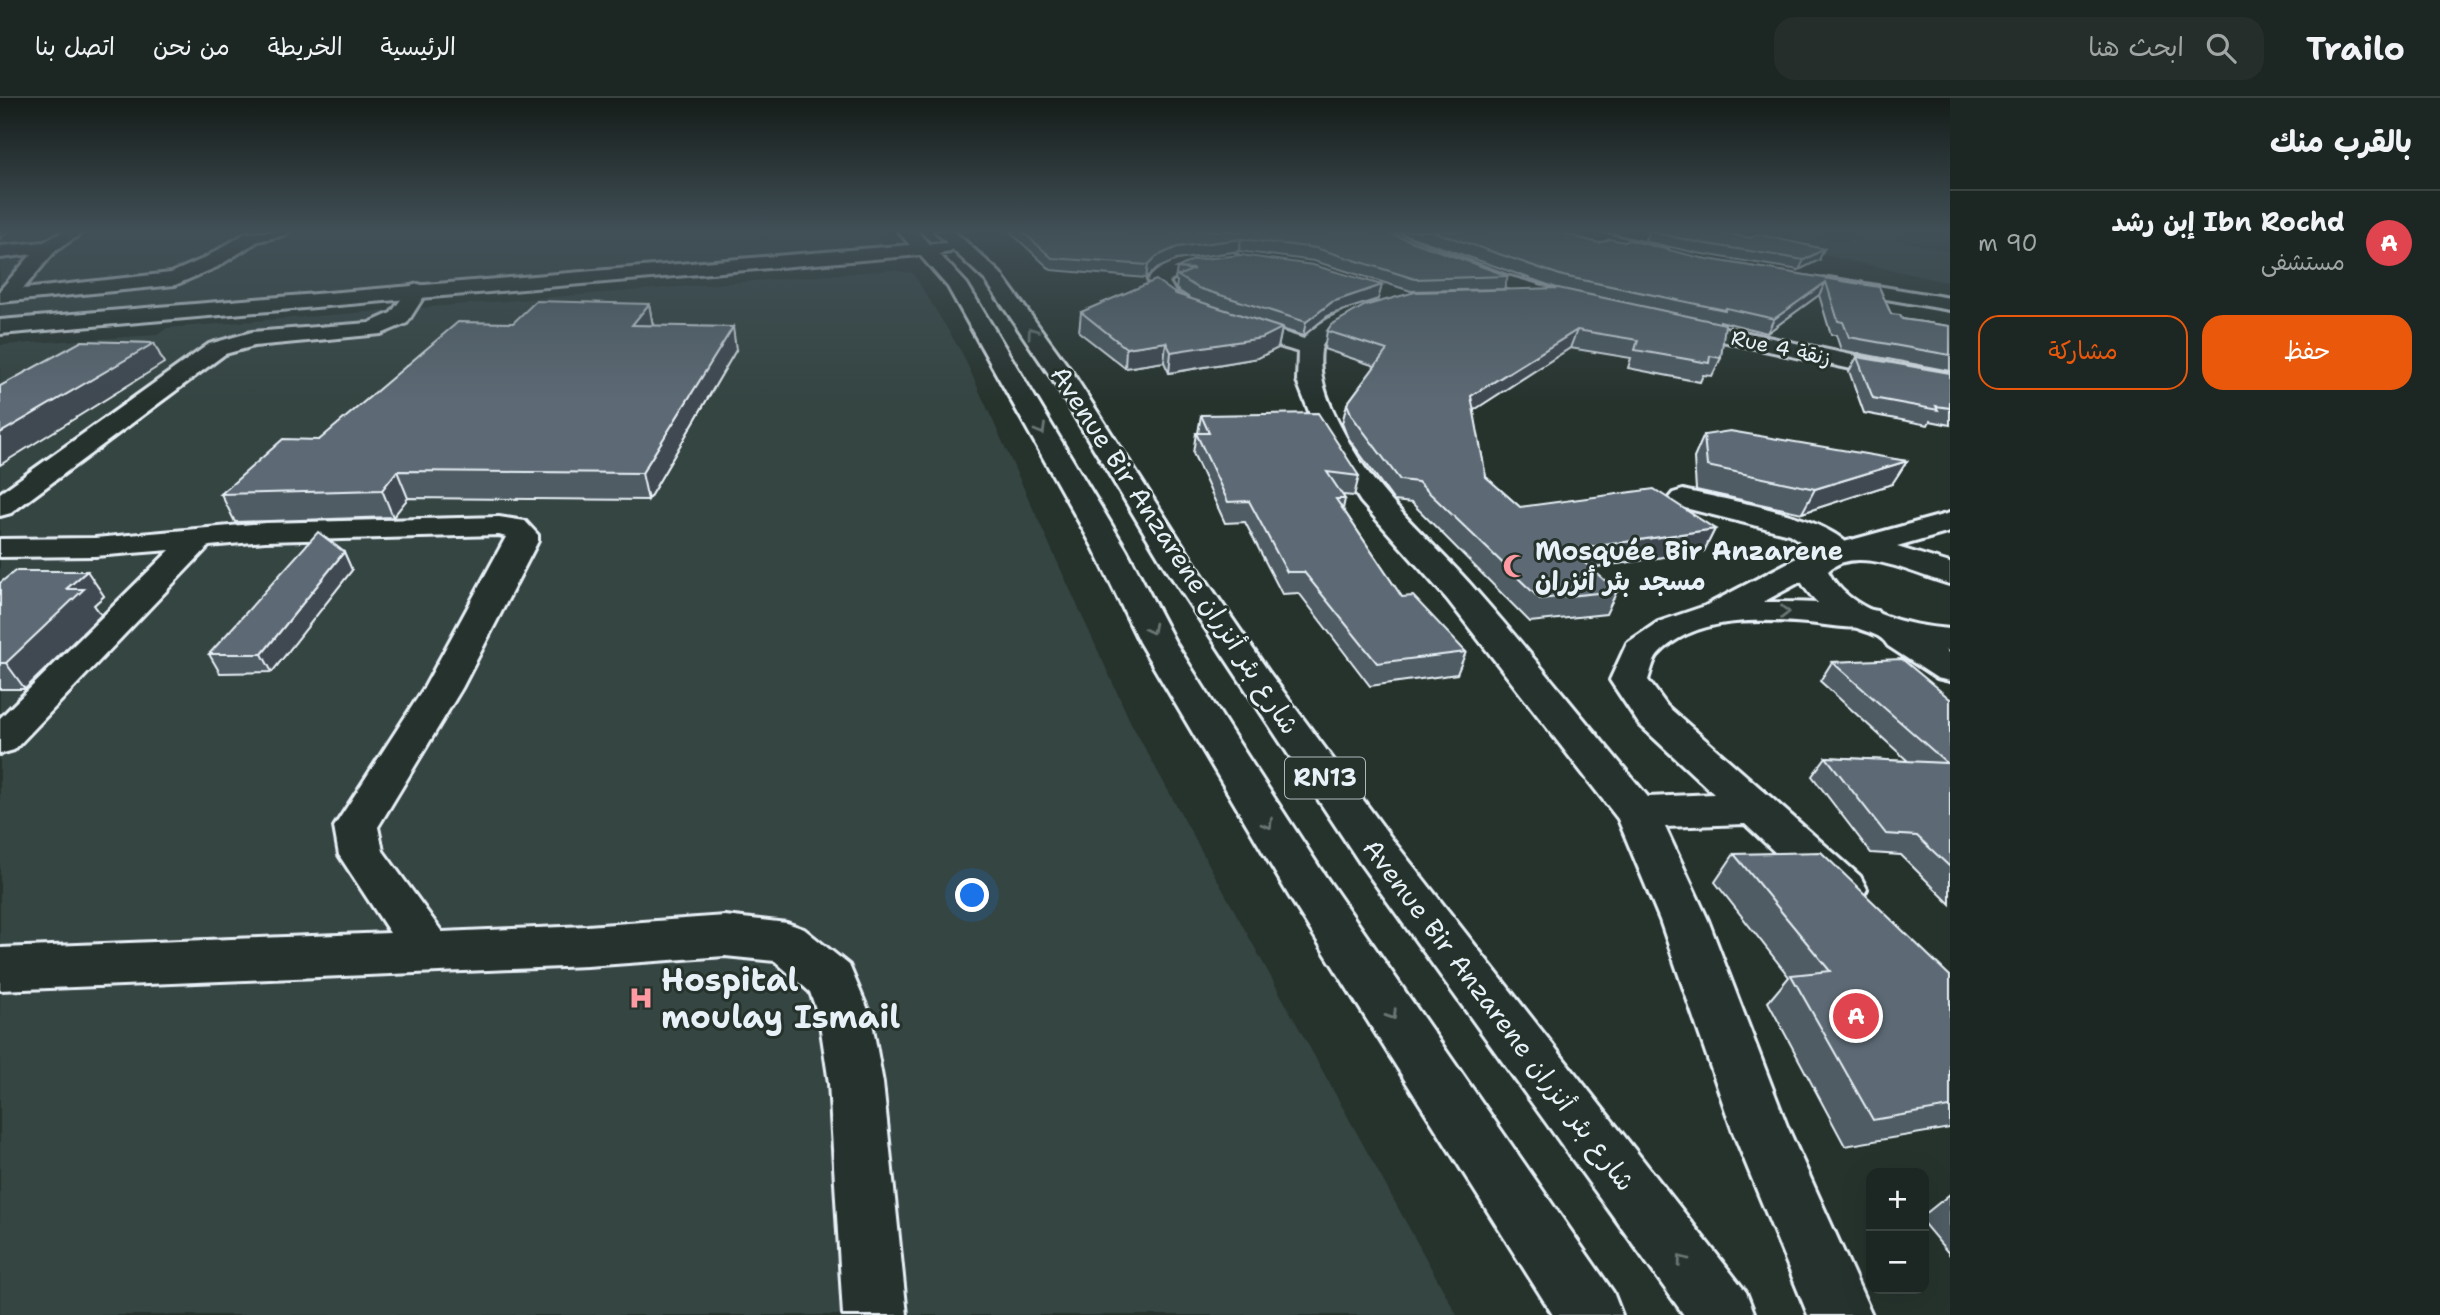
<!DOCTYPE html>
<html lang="ar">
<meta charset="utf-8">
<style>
body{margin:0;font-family:"Shantell Sans","Playpen Sans Arabic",sans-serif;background:#252e2a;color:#f1f3f6;direction:rtl}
.controls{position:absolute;right:21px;bottom:21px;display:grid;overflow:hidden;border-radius:14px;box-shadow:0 7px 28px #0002}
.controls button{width:63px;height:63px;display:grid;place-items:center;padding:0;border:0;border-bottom:2px solid #3a4340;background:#1c2622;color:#f1f3f6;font:35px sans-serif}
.you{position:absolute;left:973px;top:798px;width:24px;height:24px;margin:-18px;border:5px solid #fff;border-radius:50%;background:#1a73e8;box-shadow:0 0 0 10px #1a73e833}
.badge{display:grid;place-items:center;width:46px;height:46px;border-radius:50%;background:#ea580c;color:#fff;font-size:23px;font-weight:700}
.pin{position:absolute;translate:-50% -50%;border:4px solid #fff;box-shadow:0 2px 7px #0006}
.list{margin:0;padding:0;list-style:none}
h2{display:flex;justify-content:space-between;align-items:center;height:91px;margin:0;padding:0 28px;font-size:30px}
h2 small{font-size:23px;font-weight:400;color:#a0a5a5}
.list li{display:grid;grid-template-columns:46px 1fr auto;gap:21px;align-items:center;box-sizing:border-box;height:105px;padding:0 28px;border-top:2px solid #3a4340}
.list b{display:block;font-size:26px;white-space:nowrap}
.list p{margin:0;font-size:23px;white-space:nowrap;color:#a0a5a5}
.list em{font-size:23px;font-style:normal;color:#a0a5a5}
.actions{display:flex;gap:14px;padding:21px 28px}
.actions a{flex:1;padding:16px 0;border:2px solid #ea580c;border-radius:21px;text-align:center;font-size:24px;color:#ea580c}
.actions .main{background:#ea580c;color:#fff}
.icon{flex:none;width:38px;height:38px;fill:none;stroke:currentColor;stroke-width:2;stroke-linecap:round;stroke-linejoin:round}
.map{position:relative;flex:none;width:1950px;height:1217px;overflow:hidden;direction:ltr}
header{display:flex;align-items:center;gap:42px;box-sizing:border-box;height:98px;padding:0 35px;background:#1c2622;border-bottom:2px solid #3a4340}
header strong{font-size:33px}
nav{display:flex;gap:38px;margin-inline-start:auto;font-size:24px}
.search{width:490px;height:63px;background:#252e2a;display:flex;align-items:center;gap:18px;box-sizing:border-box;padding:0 24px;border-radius:21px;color:#a0a5a5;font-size:26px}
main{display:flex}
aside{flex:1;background:#1c2622}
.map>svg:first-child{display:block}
.built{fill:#364442}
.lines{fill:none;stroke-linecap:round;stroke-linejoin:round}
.minor-casing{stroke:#e8f1f8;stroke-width:6}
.major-casing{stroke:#e8f1f8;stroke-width:6}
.minor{fill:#26332d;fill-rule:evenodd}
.major{fill:#26332d;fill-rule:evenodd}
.wall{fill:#505b64;stroke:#e8f1f8;stroke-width:2}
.shaded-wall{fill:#414a51;stroke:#e8f1f8;stroke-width:2}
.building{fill:#5d6a74;stroke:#e8f1f8;stroke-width:2}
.oneway{stroke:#6a7674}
.labels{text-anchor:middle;stroke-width:6;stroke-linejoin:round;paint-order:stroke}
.far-street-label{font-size:21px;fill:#e8f1f8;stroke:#26332d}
.shield{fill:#26332d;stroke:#aeb8bb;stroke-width:2}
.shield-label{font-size:24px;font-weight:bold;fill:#e8f1f8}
.street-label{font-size:26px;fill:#e8f1f8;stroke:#26332d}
.poi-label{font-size:26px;font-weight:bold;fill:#e8f1f8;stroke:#26332d;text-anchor:start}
.near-poi-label{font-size:32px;font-weight:bold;fill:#e8f1f8;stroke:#26332d;text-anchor:start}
</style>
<header>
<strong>Trailo</strong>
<div class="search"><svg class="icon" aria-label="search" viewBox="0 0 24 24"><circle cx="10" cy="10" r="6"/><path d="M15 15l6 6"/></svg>ابحث هنا</div>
<nav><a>الرئيسية</a><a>الخريطة</a><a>من نحن</a><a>اتصل بنا</a></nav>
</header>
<main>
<aside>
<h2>بالقرب منك<small></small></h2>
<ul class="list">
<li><span class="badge" style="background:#e0444e">A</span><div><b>Ibn Rochd إبن رشد</b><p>مستشفى</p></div><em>90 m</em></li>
</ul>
<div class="actions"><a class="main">حفظ</a><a>مشاركة</a></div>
</aside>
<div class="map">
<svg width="1950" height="1217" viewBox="0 0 1950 1217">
<rect width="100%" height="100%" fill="#26332d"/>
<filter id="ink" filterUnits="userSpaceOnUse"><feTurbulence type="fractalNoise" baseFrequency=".0143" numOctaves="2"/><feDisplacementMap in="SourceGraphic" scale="14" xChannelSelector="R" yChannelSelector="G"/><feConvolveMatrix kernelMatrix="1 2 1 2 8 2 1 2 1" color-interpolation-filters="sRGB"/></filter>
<g filter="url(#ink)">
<g class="built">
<path d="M 0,133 L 873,133 L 889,149 L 0,220 Z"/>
<path d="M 1843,133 L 1912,133 L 1896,142 L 1950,153 L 1950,185 L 1778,147 L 1797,136 L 1846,145 L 1863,137 Z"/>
<path d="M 891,172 L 913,175 L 962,255 L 1131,625 L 1457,1217 L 0,1217 L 0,247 L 157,237 L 167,230 Z"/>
</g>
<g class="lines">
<g class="minor-casing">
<g id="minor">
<path d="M 64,133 L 85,133 L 55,153 L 23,191 L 171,175 L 203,161 L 246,135 L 288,133 L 285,137 L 258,143 L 217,169 L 175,187 L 0,204 L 0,192 L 32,156 L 0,160 L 0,148 L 44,144 Z"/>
<path d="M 1365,133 L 1389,133 L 1507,178 L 1585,200 L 1588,204 L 1585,208 L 1578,210 C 1505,193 1437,166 1368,137 Z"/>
<path d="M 1565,133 L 1594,133 L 1667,151 L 1669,155 L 1660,161 L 1568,137 Z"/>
<path d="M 1233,155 L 1243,161 L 1240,165 L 1181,174 L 1169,184 L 1176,196 L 1195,206 L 1304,241 C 1314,224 1363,201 1382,206 L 1386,210 C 1375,225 1325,228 1321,252 C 1317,282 1331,311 1345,337 C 1375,396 1428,439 1471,487 C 1532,556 1589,628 1648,699 L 1714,696 L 1639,626 L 1610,582 L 1627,545 L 1658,524 L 1705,508 L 1806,455 L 1815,453 L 1789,436 L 1673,407 L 1668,401 L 1673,395 L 1683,392 C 1728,403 1829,416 1855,454 L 1850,461 L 1833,462 L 1828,469 L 1763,504 C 1800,504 1841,504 1877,513 L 1882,520 L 1877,527 C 1855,533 1830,527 1807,525 C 1759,521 1694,518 1658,557 C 1653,562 1651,574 1648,582 L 1667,608 L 1860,778 L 1867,791 L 1860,804 L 1844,809 L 1828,804 L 1745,726 L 1665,729 L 1708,822 L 1787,1028 L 1872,1217 L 1808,1217 L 1733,1034 L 1660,822 L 1618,721 L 1447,501 L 1361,404 L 1319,339 L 1297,283 L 1298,254 C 1269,244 1182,223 1162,206 C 1155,200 1151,191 1148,182 C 1167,157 1205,159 1233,155 Z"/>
<path d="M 1829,180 L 1950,200 L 1950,212 L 1822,190 L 1819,186 L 1822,182 Z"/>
<path d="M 418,186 L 425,188 L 428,192 L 407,225 L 381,236 L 254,248 L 225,256 L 11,415 L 0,418 L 0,395 L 209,246 L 252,234 L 369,225 L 391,215 L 411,188 Z"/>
<path d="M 1674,219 L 1898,267 L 1950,275 L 1950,289 L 1898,281 L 1666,231 L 1663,226 L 1666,221 Z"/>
<path d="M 499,419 L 525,423 L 538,437 L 538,443 L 462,590 L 378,729 L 383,753 L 442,834 L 587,828 L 725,818 L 787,825 L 804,831 L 849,867 L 871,919 L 883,985 L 907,1217 L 843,1217 L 829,985 L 819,919 L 810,894 L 775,863 L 725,858 L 587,868 L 0,892 L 0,850 L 390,835 L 339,757 L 334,729 L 424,590 L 506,439 L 499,437 L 265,443 L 209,448 L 14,652 L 0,656 L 0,620 L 170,452 L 95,458 L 0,459 L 0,441 L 95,440 L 265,425 Z"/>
</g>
</g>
<g class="major-casing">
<g id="major">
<path d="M 898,133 L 917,133 L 929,146 L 947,145 L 935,133 L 954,133 L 1000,175 L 1072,274 L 1195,466 L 1268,573 L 1392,741 L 1746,1194 L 1755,1217 L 1684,1217 L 1360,765 L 1163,466 L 1051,279 L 986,183 L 952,151 L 950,154 L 939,156 L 967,186 L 1126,451 L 1175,544 L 1229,630 L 1321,772 L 1613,1194 L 1622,1217 L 1553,1217 L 1289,798 L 1139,544 L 1094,451 L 948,189 L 920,157 L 0,236 L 0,222 L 910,147 Z"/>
<path d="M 1950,415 L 1950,434 L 1897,449 L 1950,465 L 1950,486 C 1918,478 1856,445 1828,473 C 1848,514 1908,528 1950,531 L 1950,553 L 1945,552 L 1950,556 L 1950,583 L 1937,580 L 1888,548 C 1881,536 1869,535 1857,530 C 1828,517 1807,500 1795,471 L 1811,453 Z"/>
</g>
</g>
<use href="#minor" class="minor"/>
<use href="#major" class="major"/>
</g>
<g class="wall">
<path d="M 1009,133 L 1383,133 L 1508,178 L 1504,191 L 1411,193 L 1314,163 L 1239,153 L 1176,162 L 1156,171 L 1146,180 L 1051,172 Z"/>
<path d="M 1395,133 L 1553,133 L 1599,145 L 1701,160 L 1879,189 L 1891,216 L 1902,221 L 1950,228 L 1950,273 L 1841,252 L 1836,237 L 1831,237 L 1819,197 L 1767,235 L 1720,223 L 1721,260 L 1712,278 L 1703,277 L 1700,284 L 1628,270 L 1631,260 L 1570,250 L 1473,312 L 1486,379 L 1520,409 L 1715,431 L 1704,453 L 1590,470 L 1617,493 L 1606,516 L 1530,524 L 1412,405 L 1394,403 L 1347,338 L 1342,325 L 1347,306 L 1375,268 L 1324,251 L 1327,233 L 1557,190 Z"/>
<path d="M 1649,133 L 1819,162 L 1799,172 L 1697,155 L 1644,143 Z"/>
<path d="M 1177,170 L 1382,187 L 1378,201 L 1329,217 L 1303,238 L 1282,231 L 1278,250 L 1258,260 L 1169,275 L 1164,264 L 1125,270 L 1079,234 L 1081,214 L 1176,196 L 1193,202 L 1176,191 L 1177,183 L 1175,182 Z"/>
<path d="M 649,206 L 653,227 L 736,252 L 648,402 L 408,400 L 393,419 L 235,424 L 221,396 L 319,342 L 513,225 Z"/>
<path d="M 1857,259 L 1950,275 L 1950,327 L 1930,323 L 1928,327 L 1864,315 L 1849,273 Z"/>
<path d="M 1201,317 L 1359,378 L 1354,398 L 1342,397 L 1345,401 L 1343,411 L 1402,499 L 1466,554 L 1457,576 L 1370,588 L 1299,495 L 1282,496 L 1245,424 L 1225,425 L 1193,355 L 1196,335 L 1198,335 Z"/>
<path d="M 1704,337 L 1907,363 L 1892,386 L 1802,415 L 1696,392 L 1694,360 Z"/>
<path d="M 344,454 L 352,472 L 272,574 L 220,575 L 209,556 Z"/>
<path d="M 87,473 L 104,498 L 94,507 L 101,517 L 25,591 L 0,591 L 0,485 Z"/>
<path d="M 1832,564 L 1950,601 L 1950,806 L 1901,757 L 1871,755 L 1812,678 L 1826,659 L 1908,663 L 1820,583 Z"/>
<path d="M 1734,756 L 1950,878 L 1950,1030 L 1845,1048 L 1768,904 L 1789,879 L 1715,784 Z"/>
<path d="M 1950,1096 L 1950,1157 L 1924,1126 L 1924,1117 Z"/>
</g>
<g class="shaded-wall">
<path d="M 0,133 L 9,133 L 0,141 Z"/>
<path d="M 1241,141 L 1239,153 L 1176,162 L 1156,171 L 1146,180 L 1148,167 L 1157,158 L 1177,149 Z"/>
<path d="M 1824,151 L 1819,162 L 1799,172 L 1804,162 Z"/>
<path d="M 1826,184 L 1819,197 L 1767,235 L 1774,221 Z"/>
<path d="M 1382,187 L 1378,201 L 1329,217 L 1303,238 L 1306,224 L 1332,204 Z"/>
<path d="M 649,206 L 653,228 L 632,227 Z"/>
<path d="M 733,229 L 736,252 L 648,402 L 642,375 Z"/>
<path d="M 1282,230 L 1278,250 L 1258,260 L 1169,275 L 1171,254 Z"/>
<path d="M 1577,232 L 1570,250 L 1465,318 L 1471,298 Z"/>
<path d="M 1166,244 L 1164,264 L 1125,270 L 1126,250 Z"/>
<path d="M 154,245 L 164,265 L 0,367 L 0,335 Z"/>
<path d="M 1907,363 L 1892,386 L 1802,415 L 1815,391 Z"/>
<path d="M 397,373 L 408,400 L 393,419 L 382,392 Z"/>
<path d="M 1715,431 L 1704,453 L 1560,474 L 1570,452 Z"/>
<path d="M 344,454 L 352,472 L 272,574 L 262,556 Z"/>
<path d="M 87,473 L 104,498 L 94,507 L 101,517 L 25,591 L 6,565 L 66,491 Z"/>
</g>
<g class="building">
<path d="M 1022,133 L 1383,133 L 1508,178 L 1415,181 L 1316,150 L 1241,141 L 1177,149 L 1157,158 L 1148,167 L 1052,160 Z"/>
<path d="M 1432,133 L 1553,133 L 1599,145 L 1610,141 L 1625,144 L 1629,142 L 1701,160 L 1879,189 L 1891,216 L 1900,217 L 1902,221 L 1950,228 L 1950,257 L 1849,239 L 1843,224 L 1838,223 L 1826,184 L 1774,221 L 1726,210 L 1725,212 L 1563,178 Z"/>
<path d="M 1648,133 L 1714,133 L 1750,140 L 1757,136 L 1824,151 L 1804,162 L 1701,145 Z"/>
<path d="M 1241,157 L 1313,167 L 1382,187 L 1332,204 L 1306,224 L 1198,190 L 1178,178 L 1194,171 L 1177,170 L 1193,162 Z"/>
<path d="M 1156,182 L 1176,196 L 1282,230 L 1262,240 L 1171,254 L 1166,244 L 1126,250 L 1081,214 Z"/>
<path d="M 1558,190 L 1725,226 L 1721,260 L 1710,258 L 1709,265 L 1635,252 L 1638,242 L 1577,232 L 1471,298 L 1486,379 L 1520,409 L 1654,391 L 1715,431 L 1570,452 L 1617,493 L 1540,501 L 1418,384 L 1400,382 L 1352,318 L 1347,306 L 1387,252 L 1327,233 L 1331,227 L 1364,208 L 1415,194 Z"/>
<path d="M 536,203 L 649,206 L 632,227 L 733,229 L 642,375 L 397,373 L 382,392 L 221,396 L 283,341 L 319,342 L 458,224 L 513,225 Z"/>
<path d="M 82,243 L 154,245 L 0,335 L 0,288 Z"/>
<path d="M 1857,259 L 1950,275 L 1950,310 L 1936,308 L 1938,312 L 1873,300 Z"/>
<path d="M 1318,315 L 1359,378 L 1327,374 L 1345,401 L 1336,401 L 1402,499 L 1413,498 L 1466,554 L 1377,565 L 1304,474 L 1287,474 L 1249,403 L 1228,404 L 1196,335 L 1209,335 L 1201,317 Z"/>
<path d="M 1730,333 L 1907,363 L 1815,391 L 1707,368 L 1704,337 Z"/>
<path d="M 318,434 L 344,454 L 262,556 L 209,556 Z"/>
<path d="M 15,473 L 87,473 L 66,491 L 84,491 L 6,565 L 0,565 L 0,485 Z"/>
<path d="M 1902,561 L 1950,601 L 1950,769 L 1917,738 L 1886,736 L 1826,659 L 1947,665 L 1832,564 Z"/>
<path d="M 1821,754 L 1950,878 L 1950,1009 L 1873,1022 L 1791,877 L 1830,873 L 1734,756 Z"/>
</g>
<defs><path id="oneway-chevron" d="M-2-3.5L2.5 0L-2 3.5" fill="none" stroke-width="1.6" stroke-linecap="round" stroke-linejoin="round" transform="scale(1.75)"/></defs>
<g class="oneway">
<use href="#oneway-chevron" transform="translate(1032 234) rotate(-125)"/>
<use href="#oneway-chevron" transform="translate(1041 332) rotate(60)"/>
<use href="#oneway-chevron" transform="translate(1785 514)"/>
<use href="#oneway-chevron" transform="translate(1151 531) rotate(63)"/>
<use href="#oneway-chevron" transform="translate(1268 726) rotate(58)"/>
<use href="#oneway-chevron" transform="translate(1392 917) rotate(57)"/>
<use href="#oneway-chevron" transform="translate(1682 1162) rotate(-127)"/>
</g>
</g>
<linearGradient id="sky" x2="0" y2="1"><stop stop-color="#151c19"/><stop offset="0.44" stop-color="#415057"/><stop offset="1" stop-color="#415057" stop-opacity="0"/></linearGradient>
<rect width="1950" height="303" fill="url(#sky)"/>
<defs>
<g id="mosque-bare" transform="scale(1.89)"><path d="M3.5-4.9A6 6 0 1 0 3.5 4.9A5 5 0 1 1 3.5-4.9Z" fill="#ff9aa2" stroke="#26332d" stroke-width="2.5" paint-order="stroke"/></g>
<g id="hospital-bare" transform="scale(1.89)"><path d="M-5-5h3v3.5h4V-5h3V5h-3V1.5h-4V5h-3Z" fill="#ff9aa2" stroke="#26332d" stroke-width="2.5" paint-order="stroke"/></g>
</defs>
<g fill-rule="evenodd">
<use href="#mosque-bare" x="1515" y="468"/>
<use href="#hospital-bare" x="641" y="900"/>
</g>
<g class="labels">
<g class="far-street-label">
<text transform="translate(1781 250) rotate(12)" y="7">Rue 4 زنقة</text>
</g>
<rect class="shield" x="1285" y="659.5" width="80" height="41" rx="5"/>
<g class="shield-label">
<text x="1325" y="688">RN13</text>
</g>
<g class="street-label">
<text transform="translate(1175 452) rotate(57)" y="9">Avenue Bir Anzarene شارع بئر أنزران</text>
<text transform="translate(1499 917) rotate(53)" y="9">Avenue Bir Anzarene شارع بئر أنزران</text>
</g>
<g class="poi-label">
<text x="1535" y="462">Mosquée Bir Anzarene<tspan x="1535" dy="30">مسجد بئر أنزران</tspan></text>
</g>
<g class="near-poi-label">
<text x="661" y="893">Hospital<tspan x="661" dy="37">moulay Ismail</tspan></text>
</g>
</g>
</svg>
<div class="controls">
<button>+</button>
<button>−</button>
</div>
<div class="you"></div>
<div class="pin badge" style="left:1856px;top:918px;background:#e0444e">A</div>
</div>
</main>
